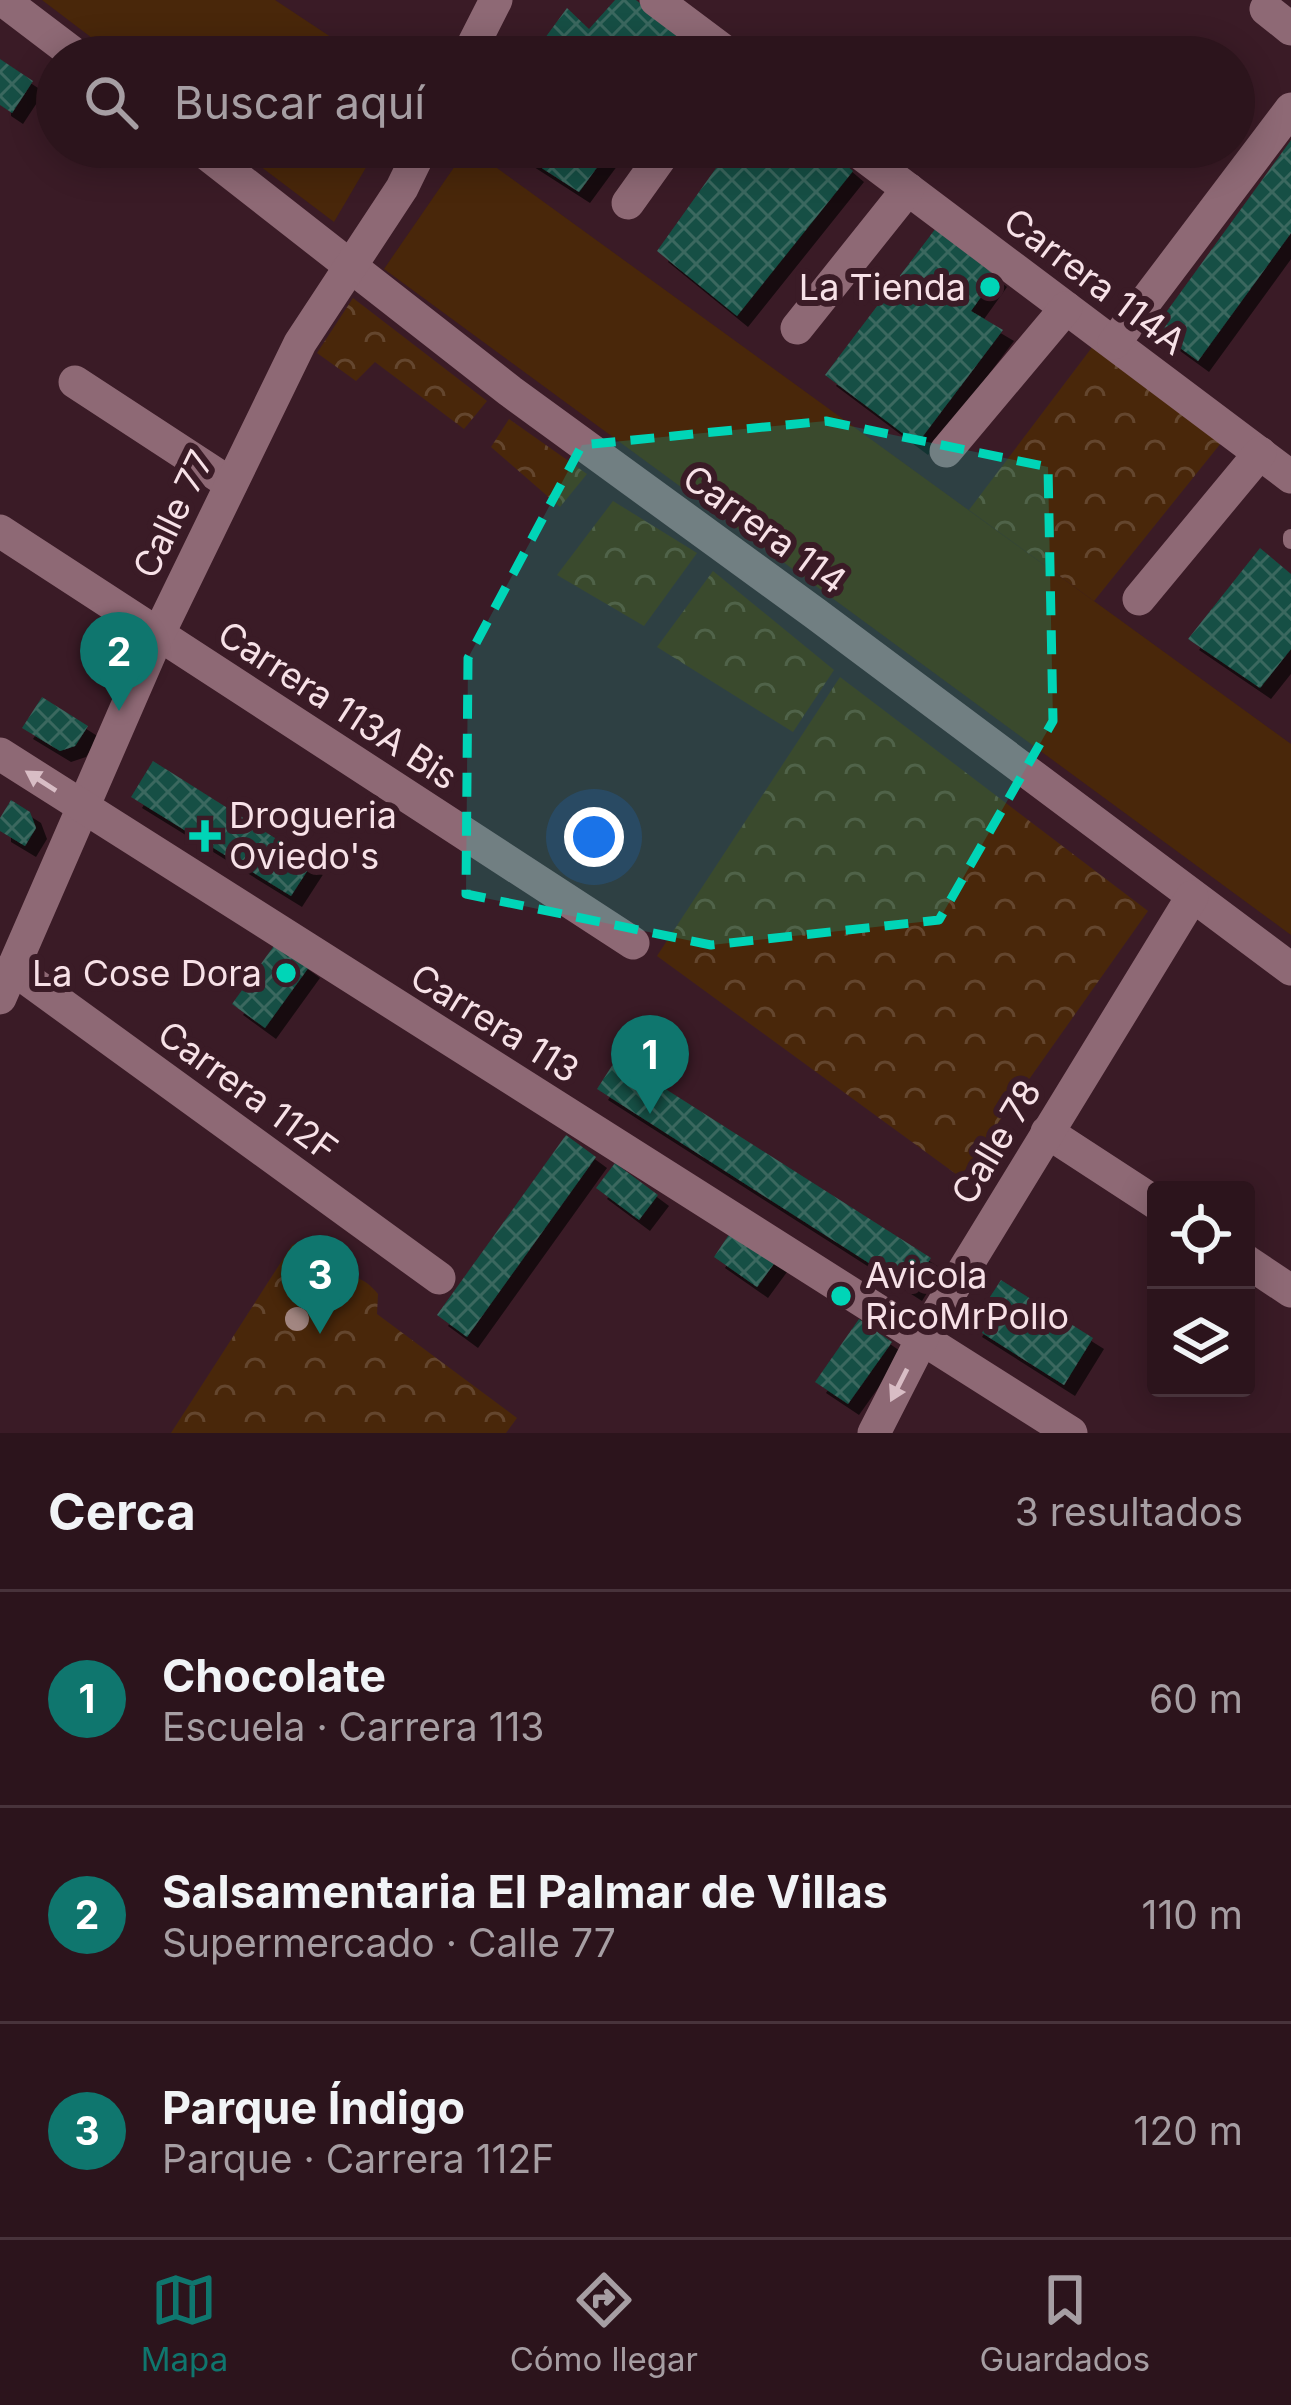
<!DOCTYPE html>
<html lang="es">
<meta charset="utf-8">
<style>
body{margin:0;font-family:Inter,sans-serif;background:#382129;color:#f1f3f6}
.controls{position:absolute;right:36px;bottom:36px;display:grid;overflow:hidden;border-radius:12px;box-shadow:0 6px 30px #0003}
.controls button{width:108px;height:108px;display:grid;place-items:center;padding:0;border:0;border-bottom:3px solid #48333b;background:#2c141c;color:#f1f3f6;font:60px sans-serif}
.you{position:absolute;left:594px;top:837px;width:42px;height:42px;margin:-30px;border:9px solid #fff;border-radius:50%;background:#1a73e8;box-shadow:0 0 0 18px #1a73e833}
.badge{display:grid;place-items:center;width:78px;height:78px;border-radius:50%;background:#0f766e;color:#fff;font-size:39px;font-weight:700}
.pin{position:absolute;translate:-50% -99px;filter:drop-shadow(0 3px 6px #0008)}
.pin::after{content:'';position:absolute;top:63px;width:42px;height:36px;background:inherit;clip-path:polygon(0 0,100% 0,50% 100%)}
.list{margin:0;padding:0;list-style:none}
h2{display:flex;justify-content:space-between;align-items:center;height:156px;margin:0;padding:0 48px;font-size:51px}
h2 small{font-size:39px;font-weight:400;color:#a69ea3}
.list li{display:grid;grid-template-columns:78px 1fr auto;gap:36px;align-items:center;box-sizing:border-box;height:216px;padding:0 48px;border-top:3px solid #48333b}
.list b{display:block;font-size:45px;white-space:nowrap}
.list p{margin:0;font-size:39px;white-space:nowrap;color:#a69ea3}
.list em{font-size:39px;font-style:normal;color:#a69ea3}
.icon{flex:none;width:66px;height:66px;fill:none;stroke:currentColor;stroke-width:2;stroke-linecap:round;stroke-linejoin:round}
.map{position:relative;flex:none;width:1291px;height:1433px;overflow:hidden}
.search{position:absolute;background:#2c141c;box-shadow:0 6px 30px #0003;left:36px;right:36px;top:36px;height:132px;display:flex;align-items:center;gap:30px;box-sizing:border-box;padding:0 42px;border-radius:66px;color:#a69ea3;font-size:45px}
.sheet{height:804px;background:#2c141c}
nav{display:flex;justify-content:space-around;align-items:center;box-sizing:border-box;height:168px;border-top:3px solid #48333b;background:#2c141c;font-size:33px;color:#a69ea3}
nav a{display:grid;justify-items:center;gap:6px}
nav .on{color:#0f766e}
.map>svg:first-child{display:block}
.green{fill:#49270a}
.forest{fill:url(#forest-crowns)}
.building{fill:url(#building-cross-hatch);filter:url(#shadow)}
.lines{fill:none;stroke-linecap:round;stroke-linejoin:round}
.service{stroke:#8e6975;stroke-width:16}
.minor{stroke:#8e6975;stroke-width:33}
.tertiary{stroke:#8e6975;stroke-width:33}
.tree{fill:#a28681}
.oneway{fill:#d8bdc5}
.marked{fill:#00d5b7;fill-opacity:0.2;stroke:#00d5b7;stroke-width:9;stroke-dasharray:24 15;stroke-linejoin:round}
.poi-dot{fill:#00d5b7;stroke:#3a1b26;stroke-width:4.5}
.labels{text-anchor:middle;stroke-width:12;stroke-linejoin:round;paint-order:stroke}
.street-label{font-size:36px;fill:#f7e1e7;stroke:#3a1b26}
.poi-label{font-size:36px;fill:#f7e1e7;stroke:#3a1b26;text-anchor:end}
</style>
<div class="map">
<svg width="1291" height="1433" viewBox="0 0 1291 1433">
<defs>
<pattern id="forest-crowns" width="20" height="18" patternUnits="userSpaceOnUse" patternTransform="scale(3)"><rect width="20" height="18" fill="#49270a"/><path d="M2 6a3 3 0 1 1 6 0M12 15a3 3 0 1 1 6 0" fill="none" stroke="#64462e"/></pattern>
<pattern id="building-cross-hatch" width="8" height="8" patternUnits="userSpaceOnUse" patternTransform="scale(3)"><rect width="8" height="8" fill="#174f44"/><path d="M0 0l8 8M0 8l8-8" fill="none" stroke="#3a685f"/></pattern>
<filter id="shadow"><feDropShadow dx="11" dy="11" stdDeviation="0" flood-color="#0009"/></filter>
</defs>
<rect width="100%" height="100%" fill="#3a1b26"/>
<g class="green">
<path d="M 42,0 L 275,0 L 361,57 L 117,57 Z"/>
<path d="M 235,147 L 378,147 L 334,222 Z"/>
<path d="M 468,147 L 1291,744 L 1291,935 L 384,269 Z"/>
</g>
<g class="forest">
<path d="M 353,298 L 487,401 L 464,429 L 375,362 L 356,381 L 317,353 Z"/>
<path d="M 1093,346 L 1221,443 L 1094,601 L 969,510 Z"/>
<path d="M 509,419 L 587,474 L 560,507 L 491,447 Z"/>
<path d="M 613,501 L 697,553 L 644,626 L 557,575 Z"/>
<path d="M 713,571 L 834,670 L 793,732 L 657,647 Z"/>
<path d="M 840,677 L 1148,911 L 960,1177 L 657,956 Z"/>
<path d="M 318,1236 L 327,1247 L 326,1272 C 346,1273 364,1276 378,1294 L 377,1314 L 517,1418 L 506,1433 L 171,1433 L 292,1245 Z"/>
</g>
<g class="building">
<path d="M 615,0 L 636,0 L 688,41 L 676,57 L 531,57 L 567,8 L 589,29 Z"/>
<path d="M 0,59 L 33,81 L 12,113 L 0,105 Z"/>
<path d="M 1291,140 L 1291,233 L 1198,361 L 1154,329 Z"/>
<path d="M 509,147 L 612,147 L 579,192 Z"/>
<path d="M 731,147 L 740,147 L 768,168 L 784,147 L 825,147 L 853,171 L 737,316 L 657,251 Z"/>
<path d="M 936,228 L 996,276 L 971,311 L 1003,330 L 917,444 L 825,375 Z"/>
<path d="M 1260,548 L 1291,574 L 1291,649 L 1260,688 L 1188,639 Z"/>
<path d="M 42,697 L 88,726 L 75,746 L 60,751 L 22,728 Z"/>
<path d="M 153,761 L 313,862 L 291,896 L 131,797 Z"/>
<path d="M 11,800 L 30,812 L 36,828 L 25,846 L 0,831 L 0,818 Z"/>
<path d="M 276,943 L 309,967 L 265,1028 L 232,1004 Z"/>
<path d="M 617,1058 L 931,1258 L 911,1290 L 597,1089 Z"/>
<path d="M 566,1135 L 596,1157 L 467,1337 L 437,1315 Z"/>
<path d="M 615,1163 L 658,1195 L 639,1220 L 596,1188 Z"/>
<path d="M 732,1230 L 776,1261 L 757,1287 L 714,1257 Z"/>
<path d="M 1001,1280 L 1093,1338 L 1064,1385 L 971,1326 Z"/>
<path d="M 859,1319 L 892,1342 L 848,1404 L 815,1382 Z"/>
</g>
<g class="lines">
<path class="service" d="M 1291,537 L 1291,541"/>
<g class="minor">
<path d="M 3,0 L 78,57"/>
<path d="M 656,0 L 732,57"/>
<path d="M 1266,9 L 1291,29"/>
<path d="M 467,57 L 496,0"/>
<path d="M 198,147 L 510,391 L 816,614 L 1291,969"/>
<path d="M 852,147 L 1291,477"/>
<path d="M 628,203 L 668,147"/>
<path d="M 797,328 L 908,189"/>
<path d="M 1114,343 L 1291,109"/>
<path d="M 75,382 L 231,484"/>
<path d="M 946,451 L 1066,308"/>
<path d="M 0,531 L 633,943"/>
<path d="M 1139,599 L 1260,453"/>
<path d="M 12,968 L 439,1278"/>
<path d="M 0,998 L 158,635 L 300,343 L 402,188 L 422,147"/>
<path d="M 1047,1132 L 1156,1203"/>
<path d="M 1246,1261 L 1291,1291"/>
<path d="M 923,1337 L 1192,897"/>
</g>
<g class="tertiary">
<path d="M 0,754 L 1071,1433"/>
<path d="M 874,1433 L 923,1337"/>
</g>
</g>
<circle class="tree" cx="297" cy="1319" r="12"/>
<defs><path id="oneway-solid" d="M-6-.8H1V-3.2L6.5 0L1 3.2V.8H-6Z" transform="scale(3)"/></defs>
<g class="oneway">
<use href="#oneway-solid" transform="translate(41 781) rotate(-147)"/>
<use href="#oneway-solid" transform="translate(899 1385) rotate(117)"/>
</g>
<path class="marked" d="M 826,421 L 1048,467 L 1053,721 L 939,920 L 711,945 L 466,894 L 468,658 L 582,445 Z"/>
<g class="poi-dot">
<circle cx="990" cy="287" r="12"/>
<path d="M199 818h12v12h12v12h-12v12h-12v-12h-12v-12h12z"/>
<circle cx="286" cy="973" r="12"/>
<circle cx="841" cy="1296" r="12"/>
</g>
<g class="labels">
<g class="street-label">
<text transform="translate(1095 281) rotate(37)" y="13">Carrera 114A</text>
<text transform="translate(173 514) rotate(-64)" y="13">Calle 77</text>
<text transform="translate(765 529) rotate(36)" y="13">Carrera 114</text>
<text transform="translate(338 705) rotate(33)" y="13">Carrera 113A Bis</text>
<text transform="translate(495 1023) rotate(32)" y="13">Carrera 113</text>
<text transform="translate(248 1091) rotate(36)" y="13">Carrera 112F</text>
<text transform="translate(996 1142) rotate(-59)" y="13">Calle 78</text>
</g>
<g class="poi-label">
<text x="966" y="300">La Tienda</text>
<text x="229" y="828" text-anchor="start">Drogueria<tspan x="229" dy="41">Oviedo's</tspan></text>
<text x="262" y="986">La Cose Dora</text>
<text x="865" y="1288" text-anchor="start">Avicola<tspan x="865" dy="41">RicoMrPollo</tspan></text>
</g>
</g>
</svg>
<div class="controls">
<button><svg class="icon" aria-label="locate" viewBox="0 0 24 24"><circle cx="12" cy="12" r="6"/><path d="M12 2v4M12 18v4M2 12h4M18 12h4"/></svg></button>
<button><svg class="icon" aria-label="layers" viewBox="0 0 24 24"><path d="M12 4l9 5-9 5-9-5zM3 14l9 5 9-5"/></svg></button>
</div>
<div class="you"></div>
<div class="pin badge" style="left:650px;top:1114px">1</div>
<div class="pin badge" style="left:119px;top:711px">2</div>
<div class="pin badge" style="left:320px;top:1334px">3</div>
<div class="search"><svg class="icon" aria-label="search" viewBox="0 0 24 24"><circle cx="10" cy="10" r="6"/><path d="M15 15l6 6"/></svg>Buscar aquí</div>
</div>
<section class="sheet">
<h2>Cerca<small>3 resultados</small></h2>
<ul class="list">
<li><span class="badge">1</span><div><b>Chocolate</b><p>Escuela · Carrera 113</p></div><em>60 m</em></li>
<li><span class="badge">2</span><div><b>Salsamentaria El Palmar de Villas</b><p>Supermercado · Calle 77</p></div><em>110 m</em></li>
<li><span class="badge">3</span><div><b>Parque Índigo</b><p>Parque · Carrera 112F</p></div><em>120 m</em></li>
</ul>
</section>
<nav>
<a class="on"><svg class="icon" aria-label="map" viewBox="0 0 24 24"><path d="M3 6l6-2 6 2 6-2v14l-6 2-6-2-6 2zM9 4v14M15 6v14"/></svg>Mapa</a>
<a><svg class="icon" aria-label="directions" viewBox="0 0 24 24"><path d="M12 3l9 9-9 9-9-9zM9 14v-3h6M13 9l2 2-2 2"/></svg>Cómo llegar</a>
<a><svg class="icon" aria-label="saved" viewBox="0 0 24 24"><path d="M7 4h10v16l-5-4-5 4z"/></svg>Guardados</a>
</nav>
